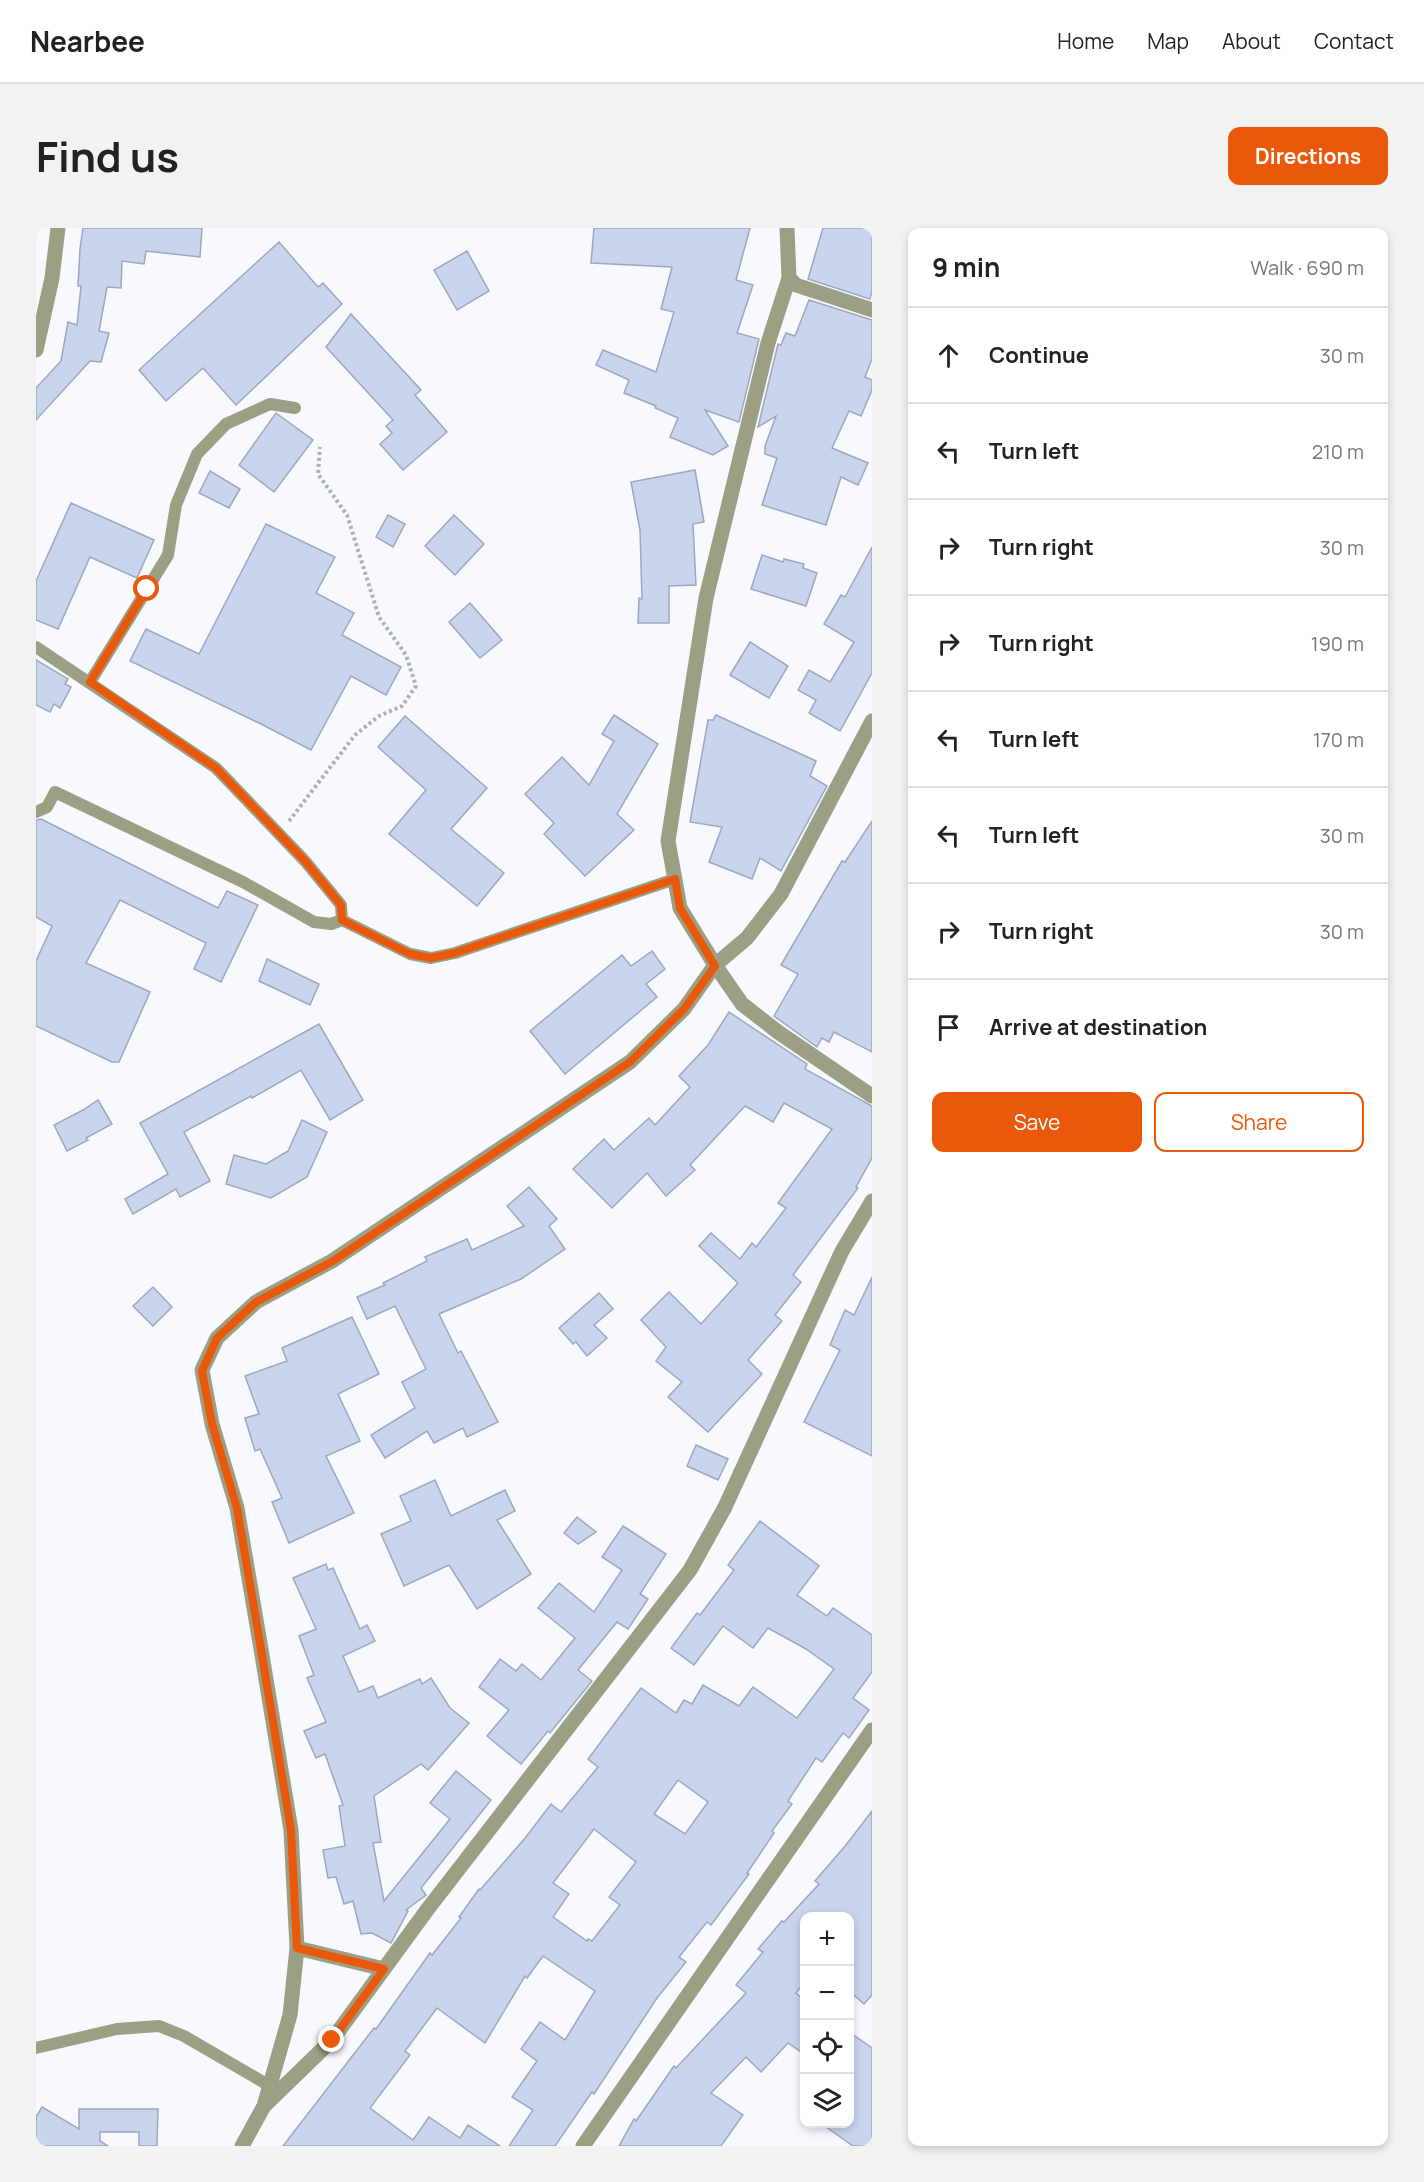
<!DOCTYPE html>
<meta charset="utf-8">
<style>
body{margin:0;font-family:Manrope,sans-serif;background:#f2f2f2;color:#222}
.controls{position:absolute;right:18px;bottom:18px;display:grid;overflow:hidden;border-radius:12px;box-shadow:0 3px 9px #0003}
.controls button{width:54px;height:54px;display:grid;place-items:center;padding:0;border:0;border-bottom:2px solid #e0e0e0;background:#fff;color:#222;font:30px sans-serif}
.stop{position:absolute;width:18px;height:18px;margin:-14px;border:4px solid #ea580c;border-radius:50%;background:#fff}
.stop.end{background:#ea580c;border-color:#fff;box-shadow:0 2px 6px #0008}
.list{margin:0;padding:0;list-style:none}
h2{display:flex;justify-content:space-between;align-items:center;height:78px;margin:0;padding:0 24px;font-size:26px}
h2 small{font-size:20px;font-weight:400;color:#767676}
.list li{display:grid;grid-template-columns:39px 1fr auto;gap:18px;align-items:center;box-sizing:border-box;height:96px;padding:0 24px;border-top:2px solid #e0e0e0}
.list b{display:block;font-size:22px;white-space:nowrap}
.list em{font-size:20px;font-style:normal;color:#767676}
.actions{display:flex;gap:12px;padding:18px 24px}
.actions a{flex:1;padding:14px 0;border:2px solid #ea580c;border-radius:12px;text-align:center;font-size:21px;color:#ea580c}
.actions .main{background:#ea580c;color:#fff}
.icon{flex:none;width:33px;height:33px;fill:none;stroke:currentColor;stroke-width:2;stroke-linecap:round;stroke-linejoin:round}
.map{position:relative;flex:none;width:836px;height:1918px;overflow:hidden;border-radius:12px}
header{display:flex;align-items:center;gap:36px;box-sizing:border-box;height:84px;padding:0 30px;background:#fff;border-bottom:2px solid #e0e0e0}
header strong{font-size:28px}
nav{display:flex;gap:33px;margin-inline-start:auto;font-size:21px}
.intro{display:flex;align-items:center;justify-content:space-between;box-sizing:border-box;height:144px;padding:0 36px}
h1{margin:0;font-size:42px}
.button{padding:15px 27px;border-radius:12px;background:#ea580c;color:#fff;font-size:21px;font-weight:700}
main{display:flex;gap:36px;padding:0 36px}
aside{flex:1;background:#fff;border-radius:12px;box-shadow:0 3px 9px #0003}
.map>svg:first-child{display:block}
.building{fill:#c9d4ed;stroke:#9da7bf;stroke-width:1.5;fill-rule:evenodd}
.lines{fill:none;stroke-linecap:round;stroke-linejoin:round}
.path{stroke:#acafb6;stroke-width:4;stroke-dasharray:3 3;stroke-linecap:butt}
.service{stroke:#9c9f84;stroke-width:12}
.minor{stroke:#9c9f84;stroke-width:15}
.route{stroke:#ea580c;stroke-width:8}
</style>
<header>
<strong>Nearbee</strong>
<nav><a>Home</a><a>Map</a><a>About</a><a>Contact</a></nav>
</header>
<div class="intro"><h1>Find us</h1><a class="button">Directions</a></div>
<main>
<div class="map">
<svg width="836" height="1918" viewBox="0 0 836 1918">
<rect width="100%" height="100%" fill="#f7f9ff"/>
<g class="building">
<path d="M 47,0 L 166,0 L 164,29 L 110,23 L 108,36 L 86,33 L 85,60 L 71,59 L 63,103 L 73,105 L 65,134 L 54,133 L 0,192 L 0,160 L 25,133 L 32,94 L 41,97 L 45,58 L 42,58 L 44,21 Z"/>
<path d="M 558,0 L 714,0 L 700,52 L 717,57 L 701,105 L 723,111 L 703,194 L 669,182 L 692,218 L 677,227 L 634,209 L 642,190 L 619,180 L 620,178 L 588,165 L 593,152 L 560,137 L 567,122 L 620,144 L 638,84 L 625,81 L 636,39 L 555,35 Z"/>
<path d="M 787,0 L 836,0 L 836,63 L 834,71 L 772,51 Z"/>
<path d="M 243,14 L 282,59 L 287,55 L 306,76 L 200,177 L 167,140 L 130,173 L 103,142 Z"/>
<path d="M 431,23 L 453,63 L 421,82 L 398,42 Z"/>
<path d="M 773,72 L 836,92 L 836,131 L 829,149 L 836,152 L 836,162 L 825,188 L 813,183 L 796,220 L 832,235 L 822,257 L 805,249 L 790,297 L 726,277 L 741,230 L 729,226 L 729,218 L 740,188 L 722,199 L 742,116 L 745,117 L 750,105 L 759,108 Z"/>
<path d="M 315,86 L 385,162 L 379,167 L 411,204 L 367,242 L 344,216 L 356,205 L 350,198 L 357,192 L 290,119 Z"/>
<path d="M 240,185 L 277,212 L 238,264 L 203,237 Z"/>
<path d="M 659,242 L 668,294 L 657,296 L 660,357 L 633,358 L 633,395 L 602,395 L 603,370 L 606,371 L 604,302 L 595,254 Z"/>
<path d="M 174,243 L 204,261 L 193,280 L 163,265 Z"/>
<path d="M 35,275 L 118,312 L 101,350 L 54,329 L 22,401 L 0,392 L 0,353 Z"/>
<path d="M 352,287 L 369,296 L 357,319 L 340,309 Z"/>
<path d="M 418,287 L 448,316 L 419,347 L 389,318 Z"/>
<path d="M 230,296 L 299,329 L 280,365 L 318,385 L 306,407 L 365,439 L 350,467 L 315,448 L 275,522 L 227,497 L 94,433 L 110,401 L 163,426 Z"/>
<path d="M 836,319 L 836,445 L 804,503 L 773,485 L 780,472 L 762,462 L 773,442 L 794,454 L 818,414 L 788,396 L 805,367 L 809,369 Z"/>
<path d="M 726,327 L 747,334 L 748,331 L 768,336 L 767,340 L 781,345 L 770,378 L 715,361 Z"/>
<path d="M 434,375 L 466,412 L 444,430 L 413,394 Z"/>
<path d="M 714,414 L 752,438 L 733,470 L 694,447 Z"/>
<path d="M 0,432 L 32,451 L 29,456 L 35,459 L 24,480 L 18,476 L 14,484 L 0,477 Z"/>
<path d="M 578,487 L 622,516 L 581,586 L 598,602 L 549,648 L 508,606 L 518,595 L 489,566 L 526,529 L 553,557 L 578,513 L 566,506 Z"/>
<path d="M 680,487 L 780,533 L 774,548 L 791,558 L 745,643 L 724,630 L 716,651 L 673,634 L 686,599 L 654,594 L 672,492 L 677,492 Z"/>
<path d="M 369,488 L 451,560 L 415,601 L 468,645 L 441,678 L 353,606 L 390,562 L 342,519 Z"/>
<path d="M 5,591 L 182,680 L 191,663 L 222,677 L 185,754 L 158,741 L 170,715 L 84,672 L 50,735 L 114,764 L 83,834 L 76,834 L 0,798 L 0,733 L 16,698 L 0,689 L 0,592 Z"/>
<path d="M 836,593 L 836,824 L 798,804 L 793,814 L 786,810 L 781,819 L 738,788 L 762,746 L 745,737 L 806,633 L 809,634 Z"/>
<path d="M 616,723 L 629,741 L 610,756 L 621,769 L 529,846 L 494,803 L 586,727 L 595,738 Z"/>
<path d="M 231,731 L 283,756 L 274,777 L 223,753 Z"/>
<path d="M 693,784 L 771,836 L 769,841 L 836,878 L 836,930 L 820,959 L 822,960 L 757,1047 L 765,1054 L 739,1087 L 746,1093 L 712,1132 L 726,1146 L 672,1204 L 632,1169 L 646,1154 L 620,1133 L 630,1119 L 605,1092 L 633,1064 L 665,1096 L 702,1055 L 663,1018 L 675,1005 L 704,1031 L 716,1015 L 720,1019 L 750,980 L 742,975 L 796,901 L 748,875 L 737,894 L 709,878 L 654,937 L 659,942 L 630,968 L 611,945 L 576,980 L 537,941 L 568,911 L 578,922 L 613,890 L 619,897 L 654,859 L 643,848 L 672,817 Z"/>
<path d="M 283,796 L 327,872 L 294,892 L 265,842 L 216,870 L 215,868 L 148,904 L 174,953 L 144,969 L 140,961 L 97,986 L 89,971 L 132,946 L 104,895 Z"/>
<path d="M 62,872 L 76,896 L 50,910 L 52,912 L 31,923 L 18,897 L 47,882 Z"/>
<path d="M 266,892 L 291,904 L 271,949 L 235,970 L 190,956 L 198,927 L 230,936 L 252,923 Z"/>
<path d="M 493,959 L 521,991 L 513,998 L 529,1021 L 485,1051 L 403,1086 L 422,1125 L 425,1123 L 462,1194 L 431,1209 L 427,1200 L 398,1215 L 391,1203 L 349,1230 L 335,1207 L 379,1180 L 366,1154 L 390,1141 L 359,1078 L 331,1091 L 321,1069 L 349,1057 L 347,1055 L 391,1033 L 389,1029 L 431,1011 L 436,1022 L 488,998 L 471,978 Z"/>
<path d="M 836,1049 L 836,1228 L 768,1194 L 804,1122 L 794,1117 L 809,1082 L 818,1087 Z"/>
<path d="M 117,1059 L 136,1079 L 117,1098 L 97,1078 Z"/>
<path d="M 563,1065 L 577,1081 L 558,1097 L 571,1110 L 551,1128 L 540,1114 L 537,1116 L 523,1100 Z"/>
<path d="M 316,1089 L 343,1146 L 302,1166 L 324,1213 L 290,1228 L 318,1285 L 253,1315 L 236,1274 L 246,1270 L 224,1221 L 219,1223 L 209,1190 L 223,1186 L 209,1148 L 251,1133 L 246,1120 Z"/>
<path d="M 660,1217 L 692,1231 L 682,1252 L 651,1238 Z"/>
<path d="M 399,1252 L 415,1288 L 469,1262 L 479,1283 L 461,1292 L 495,1346 L 441,1381 L 413,1337 L 368,1358 L 345,1306 L 375,1293 L 364,1268 Z"/>
<path d="M 541,1289 L 560,1304 L 542,1316 L 528,1305 Z"/>
<path d="M 724,1293 L 783,1338 L 761,1367 L 791,1388 L 797,1380 L 836,1407 L 836,1444 L 817,1470 L 833,1482 L 813,1510 L 807,1505 L 786,1534 L 780,1530 L 752,1573 L 756,1576 L 736,1603 L 738,1605 L 711,1645 L 713,1646 L 675,1697 L 671,1694 L 643,1729 L 650,1734 L 621,1770 L 558,1866 L 556,1864 L 519,1918 L 473,1918 L 497,1882 L 476,1869 L 501,1833 L 485,1821 L 504,1794 L 529,1812 L 559,1763 L 507,1728 L 491,1750 L 489,1748 L 449,1815 L 401,1780 L 369,1823 L 374,1827 L 334,1880 L 377,1912 L 393,1889 L 424,1910 L 432,1897 L 464,1918 L 247,1918 L 338,1800 L 340,1801 L 394,1725 L 396,1727 L 425,1690 L 423,1689 L 443,1661 L 444,1662 L 490,1609 L 515,1576 L 525,1584 L 562,1539 L 552,1531 L 605,1460 L 640,1485 L 648,1472 L 656,1476 L 667,1457 L 703,1478 L 717,1459 L 761,1490 L 798,1441 L 770,1421 L 732,1400 L 717,1420 L 687,1398 L 658,1437 L 635,1420 L 661,1385 L 664,1387 L 698,1342 L 692,1337 ZM 642,1552 L 672,1574 L 649,1606 L 618,1586 ZM 558,1601 L 600,1634 L 573,1669 L 584,1677 L 556,1713 L 552,1711 L 551,1713 L 517,1689 L 533,1666 L 517,1655 Z"/>
<path d="M 587,1298 L 630,1326 L 604,1366 L 612,1371 L 592,1401 L 581,1394 L 542,1442 L 556,1453 L 514,1505 L 512,1503 L 485,1536 L 451,1508 L 473,1482 L 443,1459 L 464,1431 L 480,1443 L 486,1436 L 505,1452 L 539,1410 L 502,1380 L 523,1355 L 558,1384 L 586,1342 L 566,1329 Z"/>
<path d="M 290,1336 L 292,1342 L 297,1340 L 324,1401 L 331,1397 L 339,1413 L 307,1428 L 323,1464 L 337,1458 L 342,1470 L 384,1451 L 386,1456 L 395,1450 L 414,1480 L 433,1495 L 392,1542 L 385,1536 L 338,1568 L 345,1614 L 337,1615 L 348,1673 L 414,1591 L 394,1575 L 420,1543 L 455,1572 L 385,1660 L 390,1667 L 370,1682 L 372,1683 L 355,1715 L 336,1705 L 325,1706 L 317,1673 L 308,1676 L 300,1649 L 292,1650 L 287,1622 L 309,1618 L 303,1578 L 307,1577 L 289,1526 L 280,1530 L 268,1503 L 290,1494 L 271,1450 L 278,1447 L 263,1408 L 280,1401 L 257,1350 Z"/>
<path d="M 836,1583 L 836,1767 L 828,1776 L 813,1763 L 813,1689 L 768,1689 L 768,1755 L 760,1765 L 768,1772 L 768,1826 L 752,1815 L 725,1844 L 710,1829 L 675,1865 L 707,1887 L 685,1918 L 583,1918 L 598,1891 L 600,1893 L 638,1838 L 640,1840 L 710,1765 L 700,1757 L 727,1724 L 722,1721 L 746,1693 L 748,1694 L 783,1656 L 779,1653 L 810,1617 Z"/>
<path d="M 813,1804 L 836,1820 L 836,1918 L 817,1918 L 786,1896 L 813,1896 Z"/>
<path d="M 6,1879 L 43,1901 L 43,1881 L 122,1881 L 121,1918 L 103,1918 L 103,1904 L 64,1904 L 64,1913 L 72,1918 L 0,1918 L 0,1889 Z"/>
</g>
<g class="lines">
<path class="path" d="M 253,593 L 319,507 L 343,488 L 366,478 L 380,458 L 370,427 L 343,389 L 311,287 L 282,246 L 284,219"/>
<g class="service">
<path d="M 0,419 L 180,540 L 269,633 L 305,677 L 306,692"/>
<path d="M 54,454 L 132,327 L 140,277 L 161,226 L 190,196 L 234,176 L 259,180"/>
<path d="M 0,584 L 11,579 L 19,564 L 207,654 L 278,694 L 295,696 L 306,692 L 374,726 L 395,730 L 419,725 L 639,651"/>
<path d="M 0,1820 L 81,1801 L 123,1798 L 148,1808 L 234,1858"/>
</g>
<g class="minor">
<path d="M 751,0 L 753,50 L 732,115 L 670,370 L 632,613 L 644,680 L 679,737 L 706,776 L 742,804 L 836,868"/>
<path d="M 753,50 L 760,57 L 836,82"/>
<path d="M 0,122 L 16,50 L 22,0"/>
<path d="M 261,1720 L 348,1741"/>
<path d="M 230,1876 L 296,1812 L 391,1682 L 654,1342 L 689,1279 L 806,1023 L 836,973"/>
<path d="M 206,1918 L 228,1878 L 254,1787 L 261,1720 L 255,1602 L 224,1415 L 201,1280 L 176,1196 L 166,1142 L 181,1110 L 220,1074 L 296,1033 L 594,834 L 648,781 L 679,737 L 711,710 L 745,666 L 836,493"/>
<path d="M 547,1918 L 836,1502"/>
</g>
</g>
<g class="lines">
<path class="route" d="M 111,361 L 54,454 L 180,540 L 269,633 L 305,677 L 306,692 L 374,726 L 395,730 L 419,725 L 639,651 L 644,680 L 679,738 L 648,781 L 594,834 L 297,1033 L 220,1074 L 181,1110 L 166,1143 L 176,1196 L 201,1280 L 224,1415 L 255,1602 L 261,1720 L 348,1741 L 296,1812"/>
</g>
</svg>
<div class="controls">
<button>+</button>
<button>−</button>
<button><svg class="icon" aria-label="locate" viewBox="0 0 24 24"><circle cx="12" cy="12" r="6"/><path d="M12 2v4M12 18v4M2 12h4M18 12h4"/></svg></button>
<button><svg class="icon" aria-label="layers" viewBox="0 0 24 24"><path d="M12 4l9 5-9 5-9-5zM3 14l9 5 9-5"/></svg></button>
</div>
<div class="stop" style="left:111px;top:361px"></div>
<div class="stop end" style="left:296px;top:1812px"></div>
</div>
<aside>
<h2>9 min<small>Walk · 690 m</small></h2>
<ul class="list">
<li><svg class="icon" aria-label="ahead" viewBox="0 0 24 24"><path d="M12 20V5M6 11l6-6 6 6"/></svg><div><b>Continue</b></div><em>30 m</em></li>
<li><svg class="icon" aria-label="left" viewBox="0 0 24 24"><path d="M17 20v-9H6M10 6l-5 5 5 5"/></svg><div><b>Turn left</b></div><em>210 m</em></li>
<li><svg class="icon" aria-label="right" viewBox="0 0 24 24"><path d="M7 20v-9h11M14 6l5 5-5 5"/></svg><div><b>Turn right</b></div><em>30 m</em></li>
<li><svg class="icon" aria-label="right" viewBox="0 0 24 24"><path d="M7 20v-9h11M14 6l5 5-5 5"/></svg><div><b>Turn right</b></div><em>190 m</em></li>
<li><svg class="icon" aria-label="left" viewBox="0 0 24 24"><path d="M17 20v-9H6M10 6l-5 5 5 5"/></svg><div><b>Turn left</b></div><em>170 m</em></li>
<li><svg class="icon" aria-label="left" viewBox="0 0 24 24"><path d="M17 20v-9H6M10 6l-5 5 5 5"/></svg><div><b>Turn left</b></div><em>30 m</em></li>
<li><svg class="icon" aria-label="right" viewBox="0 0 24 24"><path d="M7 20v-9h11M14 6l5 5-5 5"/></svg><div><b>Turn right</b></div><em>30 m</em></li>
<li><svg class="icon" aria-label="arrive" viewBox="0 0 24 24"><path d="M6 21V4h12l-3 4 3 4H6"/></svg><div><b>Arrive at destination</b></div></li>
</ul>
<div class="actions"><a class="main">Save</a><a>Share</a></div>
</aside>
</main>
